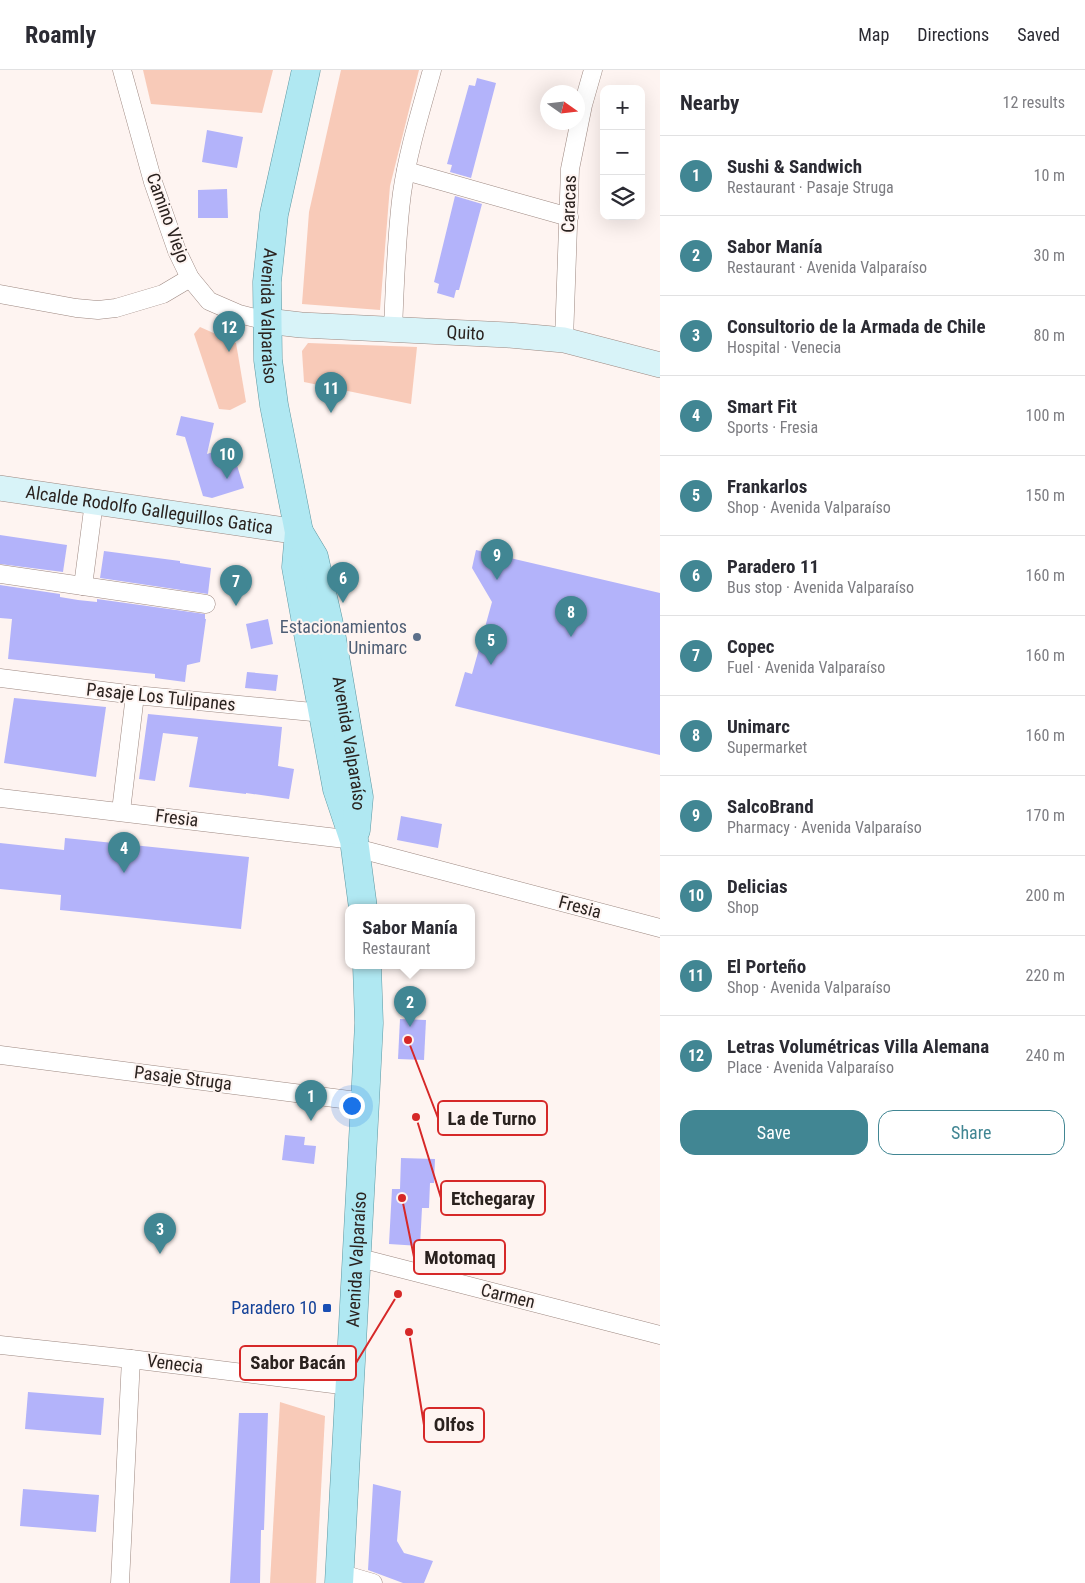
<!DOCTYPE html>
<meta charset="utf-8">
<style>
body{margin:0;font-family:"Roboto Condensed",sans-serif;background:#f2f2f3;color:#2b2b33}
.controls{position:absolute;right:15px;top:15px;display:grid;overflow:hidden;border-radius:10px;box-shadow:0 5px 20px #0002}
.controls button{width:45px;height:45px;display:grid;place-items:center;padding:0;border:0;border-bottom:1px solid #e1e1e2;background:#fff;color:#2b2b33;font:25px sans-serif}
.compass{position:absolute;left:540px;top:15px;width:45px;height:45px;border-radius:50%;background:#fff;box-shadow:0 5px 20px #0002;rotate:104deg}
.you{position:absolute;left:351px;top:1035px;width:18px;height:18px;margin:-12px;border:4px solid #fff;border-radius:50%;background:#1a73e8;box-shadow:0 0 0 8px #1a73e833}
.badge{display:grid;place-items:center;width:32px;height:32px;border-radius:50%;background:#418693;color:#fff;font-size:16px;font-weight:700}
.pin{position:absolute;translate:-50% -41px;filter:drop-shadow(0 1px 2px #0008)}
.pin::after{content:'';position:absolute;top:26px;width:18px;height:15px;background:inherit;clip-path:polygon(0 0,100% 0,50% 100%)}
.popup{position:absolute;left:345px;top:834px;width:130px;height:65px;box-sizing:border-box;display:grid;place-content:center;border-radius:10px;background:#fff;filter:drop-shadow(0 1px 4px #0005);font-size:16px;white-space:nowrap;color:#7c7c81}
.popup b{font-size:19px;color:#2b2b33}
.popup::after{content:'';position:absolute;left:50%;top:100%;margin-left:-10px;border:10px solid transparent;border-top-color:#fff}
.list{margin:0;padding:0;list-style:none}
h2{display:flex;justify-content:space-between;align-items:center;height:65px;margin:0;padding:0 20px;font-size:21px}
h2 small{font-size:16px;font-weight:400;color:#7c7c81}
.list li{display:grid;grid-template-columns:32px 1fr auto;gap:15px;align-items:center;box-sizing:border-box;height:80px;padding:0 20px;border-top:1px solid #e1e1e2}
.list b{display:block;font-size:19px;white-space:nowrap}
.list p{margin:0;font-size:16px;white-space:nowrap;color:#7c7c81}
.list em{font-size:16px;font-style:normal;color:#7c7c81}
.actions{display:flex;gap:10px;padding:15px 20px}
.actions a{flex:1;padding:11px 0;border:1px solid #418693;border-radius:15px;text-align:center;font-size:18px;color:#418693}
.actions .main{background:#418693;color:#fff}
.icon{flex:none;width:28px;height:28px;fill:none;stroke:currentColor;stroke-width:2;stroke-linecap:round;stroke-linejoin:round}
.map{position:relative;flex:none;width:660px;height:1513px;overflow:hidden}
header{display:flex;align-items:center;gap:30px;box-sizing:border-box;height:70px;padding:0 25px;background:#fff;border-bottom:1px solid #e1e1e2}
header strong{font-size:24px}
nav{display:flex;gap:28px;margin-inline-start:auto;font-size:18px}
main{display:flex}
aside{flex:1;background:#fff}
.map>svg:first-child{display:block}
.green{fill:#f8cab8}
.building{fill:#b3b3fa}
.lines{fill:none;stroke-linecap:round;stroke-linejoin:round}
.street-casing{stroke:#9d8881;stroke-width:19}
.secondary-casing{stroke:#9d8881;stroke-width:26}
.primary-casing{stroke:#5f98a2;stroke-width:29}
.street{stroke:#fff;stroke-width:18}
.secondary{stroke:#d8f3f8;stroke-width:25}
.primary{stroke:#b0e8f2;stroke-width:28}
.service-dot{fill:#5c6f8a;stroke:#fef4f1;stroke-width:2}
.transit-dot{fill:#1a4fb4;stroke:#fef4f1;stroke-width:2}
.labels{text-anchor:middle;stroke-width:4;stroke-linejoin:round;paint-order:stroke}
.street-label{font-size:18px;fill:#2a221f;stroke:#fef4f1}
.service-label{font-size:18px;fill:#4e5e75;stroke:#fef4f1;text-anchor:end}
.transit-label{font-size:18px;fill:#164399;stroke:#fef4f1;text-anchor:end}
.leader{fill:none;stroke:#d62828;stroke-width:2}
.callout-dot{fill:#d62828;stroke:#fef4f1;stroke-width:2}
.callout{fill:#fef4f1;stroke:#d62828;stroke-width:2}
.callout-label{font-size:19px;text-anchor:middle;font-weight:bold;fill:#2a221f}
</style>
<header>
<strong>Roamly</strong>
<nav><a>Map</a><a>Directions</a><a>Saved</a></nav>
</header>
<main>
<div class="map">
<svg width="660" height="1513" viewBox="0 0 660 1513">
<rect width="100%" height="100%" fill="#fef4f1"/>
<g class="green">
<path d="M 143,0 L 273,0 L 262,43 L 151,34 Z"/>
<path d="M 341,0 L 419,0 L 390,116 L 380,240 L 302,234 L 309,142 Z"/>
<path d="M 200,257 L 236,273 L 246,332 L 230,340 L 219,339 L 194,264 Z"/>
<path d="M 308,273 L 417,277 L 411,334 L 304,312 L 302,281 Z"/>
<path d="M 280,1332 L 325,1346 L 316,1513 L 270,1513 Z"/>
</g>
<g class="building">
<path d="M 477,8 L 496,13 L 471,108 L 450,102 L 452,95 L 447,94 L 469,15 L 475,16 Z"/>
<path d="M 207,60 L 243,67 L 237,98 L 202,92 Z"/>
<path d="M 227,119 L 228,148 L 198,148 L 198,120 Z"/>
<path d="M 455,126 L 482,134 L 459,220 L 456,220 L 454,228 L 437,223 L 439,214 L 434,212 Z"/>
<path d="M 181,346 L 214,353 L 207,384 L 231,376 L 244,418 L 212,428 L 203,426 L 185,367 L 176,365 Z"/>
<path d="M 0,465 L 67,475 L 63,502 L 0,494 Z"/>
<path d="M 476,480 L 660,523 L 660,685 L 455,636 L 465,602 L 472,604 L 492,532 L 472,498 Z"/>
<path d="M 104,481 L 180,491 L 180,493 L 211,498 L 208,524 L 100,508 Z"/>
<path d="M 0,515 L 60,524 L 60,527 L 78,530 L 97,532 L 97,529 L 205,544 L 205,549 L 206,549 L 200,592 L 187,595 L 185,612 L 155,608 L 155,604 L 8,589 L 12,549 L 0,548 Z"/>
<path d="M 268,549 L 273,574 L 251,579 L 246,554 Z"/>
<path d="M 247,602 L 278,605 L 276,621 L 245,618 Z"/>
<path d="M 14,628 L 106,637 L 96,707 L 4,693 Z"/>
<path d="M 148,644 L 282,657 L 278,696 L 294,699 L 289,729 L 246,723 L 246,724 L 189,717 L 198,667 L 163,663 L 155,711 L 139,709 Z"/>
<path d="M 401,746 L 442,754 L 438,778 L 397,770 Z"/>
<path d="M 65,768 L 249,787 L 241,859 L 60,840 L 61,825 L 0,819 L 0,773 L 64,780 Z"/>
<path d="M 400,949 L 426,950 L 424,990 L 398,989 Z"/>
<path d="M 285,1065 L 305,1067 L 304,1075 L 316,1076 L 314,1094 L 282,1090 Z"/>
<path d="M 401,1088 L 435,1089 L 434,1113 L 430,1113 L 429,1138 L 422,1138 L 420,1176 L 389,1174 L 392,1119 L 400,1119 Z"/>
<path d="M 28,1322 L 104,1328 L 101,1365 L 25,1359 Z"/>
<path d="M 239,1343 L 268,1343 L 264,1460 L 261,1460 L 260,1513 L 230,1513 Z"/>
<path d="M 373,1414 L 401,1421 L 397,1471 L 404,1483 L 433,1491 L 424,1513 L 403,1513 L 368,1500 Z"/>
<path d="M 23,1419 L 99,1425 L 96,1462 L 20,1456 Z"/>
</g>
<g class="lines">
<g class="street-casing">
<g id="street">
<path d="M 122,0 L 153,112 L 177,181 L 190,208 L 209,231 L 239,244 L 267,251"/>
<path d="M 406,101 L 569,147"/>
<path d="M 0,224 L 76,238 L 98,240 L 116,238 L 163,224 L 190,208"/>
<path d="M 393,260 C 395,214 396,168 402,123 C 408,81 421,40 432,0"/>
<path d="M 564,270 L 570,99 L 583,35 L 593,0"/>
<path d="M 0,504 L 206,534"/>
<path d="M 83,516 L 94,432"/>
<path d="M 0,608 L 135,625 L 323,643"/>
<path d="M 0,728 L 354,770"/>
<path d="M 121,741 L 135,625"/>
<path d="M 356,778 L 660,858"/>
<path d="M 0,985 L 365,1032"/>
<path d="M 356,1187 L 660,1265"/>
<path d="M 0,1275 L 131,1289 L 349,1316"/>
<path d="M 339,1503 L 373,1513"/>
<path d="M 120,1513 L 131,1289"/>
</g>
</g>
<g class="secondary-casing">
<g id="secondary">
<path id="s1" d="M 267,251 L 301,255 L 508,265 L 564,270 L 660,295"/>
<path id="s2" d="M 0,418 L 299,462"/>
</g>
</g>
<g class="primary-casing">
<g id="primary">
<path id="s3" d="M 306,0 L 274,144 L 267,212 L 268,290 L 274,335 L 299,462 L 296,497 L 309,569 L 337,719 L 354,770 L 363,838"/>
<path id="s4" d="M 299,462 L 314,487 L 331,563 L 359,727 L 356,760"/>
<path id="s5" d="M 339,1513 L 365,1032 L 369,953 L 367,896"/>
</g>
</g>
<use href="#street" class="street"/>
<use href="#secondary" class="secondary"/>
<use href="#primary" class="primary"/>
</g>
<circle class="service-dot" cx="417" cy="567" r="5"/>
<rect class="transit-dot" x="322" y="1233" width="10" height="10" rx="2.5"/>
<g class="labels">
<g class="street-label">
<text transform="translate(569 134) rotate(-88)" y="6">Caracas</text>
<text transform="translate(168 148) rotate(70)" y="6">Camino Viejo</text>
<text dy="6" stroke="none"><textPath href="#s3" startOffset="250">Avenida Valparaíso</textPath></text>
<text dy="6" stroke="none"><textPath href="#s1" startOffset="199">Quito</textPath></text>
<text dy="6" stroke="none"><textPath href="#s2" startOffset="151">Alcalde Rodolfo Galleguillos Gatica</textPath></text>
<text transform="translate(161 627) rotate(6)" y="6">Pasaje Los Tulipanes</text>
<text dy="6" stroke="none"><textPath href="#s4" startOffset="219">Avenida Valparaíso</textPath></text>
<text transform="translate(177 748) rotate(7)" y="6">Fresia</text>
<text transform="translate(580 837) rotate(15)" y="6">Fresia</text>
<text transform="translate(183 1008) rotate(7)" y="6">Pasaje Struga</text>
<text dy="6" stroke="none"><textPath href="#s5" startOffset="324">Avenida Valparaíso</textPath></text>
<text transform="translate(508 1226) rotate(14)" y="6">Carmen</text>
<text transform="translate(175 1294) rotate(7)" y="6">Venecia</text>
</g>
<g class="service-label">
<text x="407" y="563">Estacionamientos<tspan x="407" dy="21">Unimarc</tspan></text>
</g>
<g class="transit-label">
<text x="317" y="1244">Paradero 10</text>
</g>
</g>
<path class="leader" d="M408 970L438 1048M416 1047L441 1128M402 1128L414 1187M398 1224L356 1293M409 1262L424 1355"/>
<g class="callout-dot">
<circle cx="408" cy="970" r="5"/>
<circle cx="416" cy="1047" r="5"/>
<circle cx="402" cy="1128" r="5"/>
<circle cx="398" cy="1224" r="5"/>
<circle cx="409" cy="1262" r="5"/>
</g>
<g class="callout">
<rect x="438" y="1031" width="109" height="34" rx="5"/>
<rect x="441" y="1111" width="104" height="34" rx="5"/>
<rect x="414" y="1170" width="91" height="34" rx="5"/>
<rect x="240" y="1276" width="116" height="34" rx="5"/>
<rect x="424" y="1338" width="60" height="34" rx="5"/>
</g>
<g class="callout-label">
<text x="492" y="1055">La de Turno</text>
<text x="493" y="1135">Etchegaray</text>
<text x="460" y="1194">Motomaq</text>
<text x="298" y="1299">Sabor Bacán</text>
<text x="454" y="1361">Olfos</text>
</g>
</svg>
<div class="controls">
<button>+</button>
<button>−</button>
<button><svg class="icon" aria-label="layers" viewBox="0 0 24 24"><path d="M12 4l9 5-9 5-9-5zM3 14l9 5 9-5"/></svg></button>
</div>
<svg class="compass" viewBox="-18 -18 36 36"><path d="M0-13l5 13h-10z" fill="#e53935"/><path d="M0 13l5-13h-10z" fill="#7c7c81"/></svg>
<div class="you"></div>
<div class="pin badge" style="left:311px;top:1051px">1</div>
<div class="pin badge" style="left:410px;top:957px">2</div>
<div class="popup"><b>Sabor Manía</b>Restaurant</div>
<div class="pin badge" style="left:160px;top:1184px">3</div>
<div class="pin badge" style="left:124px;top:803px">4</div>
<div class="pin badge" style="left:491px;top:595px">5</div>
<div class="pin badge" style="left:343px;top:533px">6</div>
<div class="pin badge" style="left:236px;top:536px">7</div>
<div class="pin badge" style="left:571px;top:567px">8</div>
<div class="pin badge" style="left:497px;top:510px">9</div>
<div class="pin badge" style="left:227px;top:409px">10</div>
<div class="pin badge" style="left:331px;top:343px">11</div>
<div class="pin badge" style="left:229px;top:282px">12</div>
</div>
<aside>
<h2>Nearby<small>12 results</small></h2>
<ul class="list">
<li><span class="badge">1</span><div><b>Sushi &amp; Sandwich</b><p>Restaurant · Pasaje Struga</p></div><em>10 m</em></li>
<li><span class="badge">2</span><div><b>Sabor Manía</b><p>Restaurant · Avenida Valparaíso</p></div><em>30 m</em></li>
<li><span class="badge">3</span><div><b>Consultorio de la Armada de Chile</b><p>Hospital · Venecia</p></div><em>80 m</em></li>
<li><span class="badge">4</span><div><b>Smart Fit</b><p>Sports · Fresia</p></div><em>100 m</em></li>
<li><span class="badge">5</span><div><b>Frankarlos</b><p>Shop · Avenida Valparaíso</p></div><em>150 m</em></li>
<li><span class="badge">6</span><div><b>Paradero 11</b><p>Bus stop · Avenida Valparaíso</p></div><em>160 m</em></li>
<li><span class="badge">7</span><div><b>Copec</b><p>Fuel · Avenida Valparaíso</p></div><em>160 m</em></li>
<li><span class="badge">8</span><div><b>Unimarc</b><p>Supermarket</p></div><em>160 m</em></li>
<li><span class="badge">9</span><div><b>SalcoBrand</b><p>Pharmacy · Avenida Valparaíso</p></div><em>170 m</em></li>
<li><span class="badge">10</span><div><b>Delicias</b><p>Shop</p></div><em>200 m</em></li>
<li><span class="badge">11</span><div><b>El Porteño</b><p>Shop · Avenida Valparaíso</p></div><em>220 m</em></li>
<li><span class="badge">12</span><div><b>Letras Volumétricas Villa Alemana</b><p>Place · Avenida Valparaíso</p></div><em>240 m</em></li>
</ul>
<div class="actions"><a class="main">Save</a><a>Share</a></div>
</aside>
</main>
